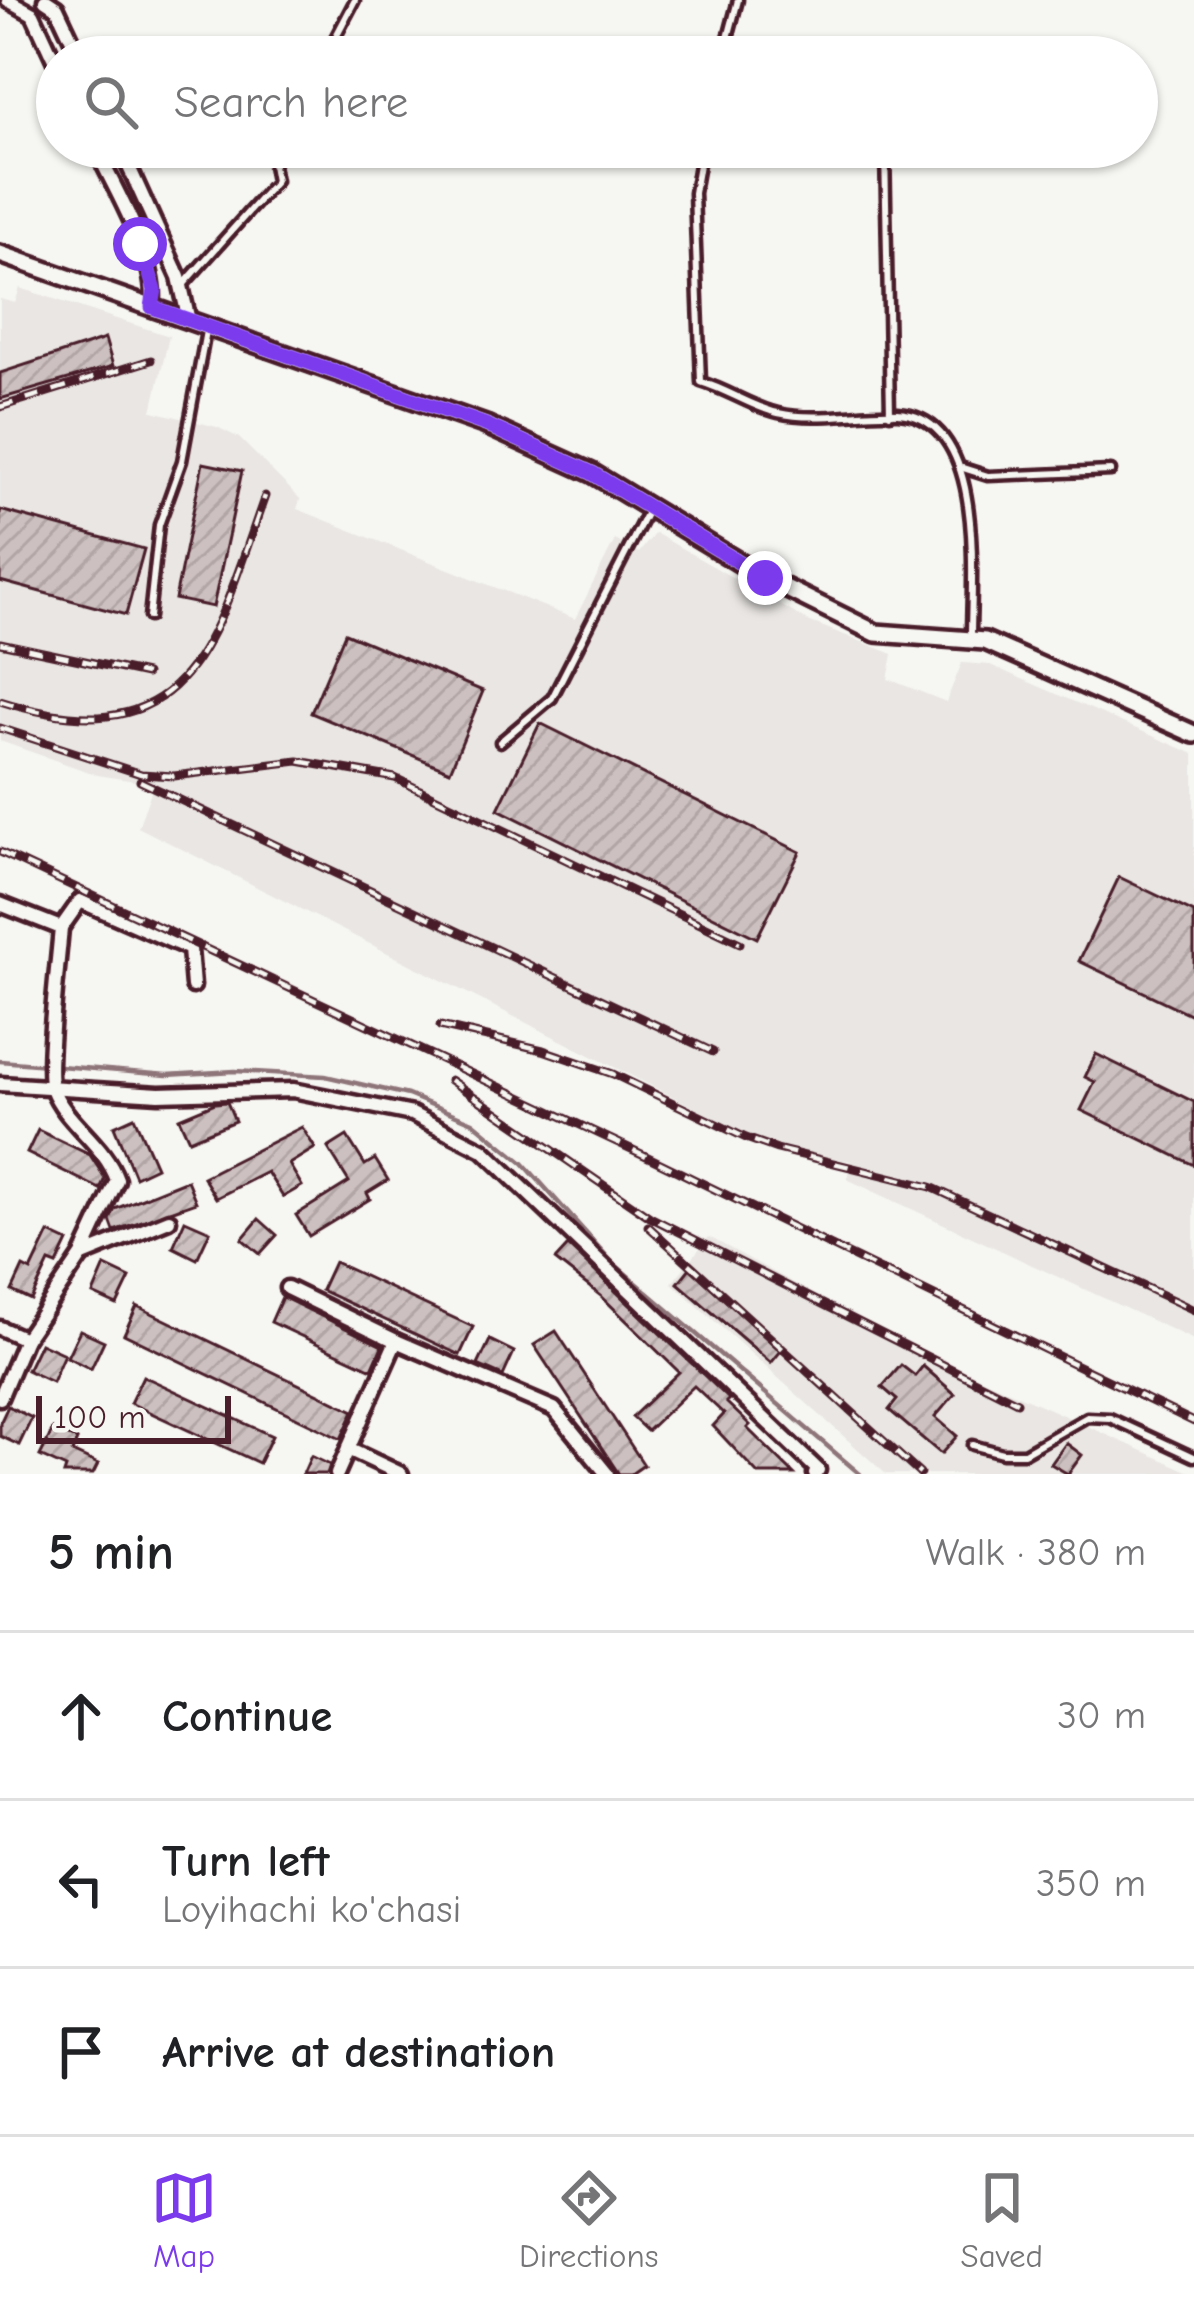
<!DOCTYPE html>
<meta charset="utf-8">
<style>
body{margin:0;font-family:"Comic Neue",sans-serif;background:#f6f6f6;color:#202124}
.scale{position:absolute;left:36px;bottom:30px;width:195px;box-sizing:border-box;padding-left:12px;border:6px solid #4a1f2b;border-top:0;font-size:33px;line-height:42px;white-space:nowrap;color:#4a1f2b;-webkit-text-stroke:9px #f6f6f2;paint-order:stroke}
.stop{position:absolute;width:36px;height:36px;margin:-27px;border:9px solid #7c3aed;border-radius:50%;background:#fff}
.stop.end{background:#7c3aed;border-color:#fff;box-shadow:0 3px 12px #0008}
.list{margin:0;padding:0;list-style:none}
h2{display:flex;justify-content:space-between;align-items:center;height:156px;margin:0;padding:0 48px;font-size:51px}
h2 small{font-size:39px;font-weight:400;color:#757577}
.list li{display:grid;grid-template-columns:78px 1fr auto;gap:36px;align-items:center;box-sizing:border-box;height:168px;padding:0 48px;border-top:3px solid #e0e0e0}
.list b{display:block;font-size:45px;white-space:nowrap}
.list p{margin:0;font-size:39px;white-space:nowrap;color:#757577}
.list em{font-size:39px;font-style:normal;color:#757577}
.icon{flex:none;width:66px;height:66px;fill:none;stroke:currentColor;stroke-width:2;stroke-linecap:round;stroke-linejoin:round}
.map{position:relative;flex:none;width:1194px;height:1474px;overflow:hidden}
.search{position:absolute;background:#fff;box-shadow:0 3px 9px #0004;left:36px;right:36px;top:36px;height:132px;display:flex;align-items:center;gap:30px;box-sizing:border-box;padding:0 42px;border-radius:66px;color:#757577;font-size:45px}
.sheet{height:660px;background:#fff}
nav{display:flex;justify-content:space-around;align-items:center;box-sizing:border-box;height:168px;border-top:3px solid #e0e0e0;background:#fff;font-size:33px;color:#757577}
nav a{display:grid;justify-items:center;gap:6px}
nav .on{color:#7c3aed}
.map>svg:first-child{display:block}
.built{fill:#e9e6e3}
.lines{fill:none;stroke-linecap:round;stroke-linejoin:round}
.stream{stroke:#8e747a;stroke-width:4.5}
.building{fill:url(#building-hatch);stroke:#4a1f2b;stroke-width:3}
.service-casing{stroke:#4a1f2b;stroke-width:15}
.minor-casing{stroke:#4a1f2b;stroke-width:21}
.tertiary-casing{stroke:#4a1f2b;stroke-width:24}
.service{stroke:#f6f6f2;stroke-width:6}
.minor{stroke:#f6f6f2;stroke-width:12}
.tertiary{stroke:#f6f6f2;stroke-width:15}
.rail-casing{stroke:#4a1f2b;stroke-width:9}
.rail{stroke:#f6f6f2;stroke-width:4.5;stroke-dasharray:14;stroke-linecap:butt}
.route{stroke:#7c3aed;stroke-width:15}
</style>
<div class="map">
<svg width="1194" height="1474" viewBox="0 0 1194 1474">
<defs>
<pattern id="building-hatch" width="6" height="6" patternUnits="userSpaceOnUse" patternTransform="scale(3)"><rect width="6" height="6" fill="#ccc1c0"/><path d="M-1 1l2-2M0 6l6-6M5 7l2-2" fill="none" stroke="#b1a5a5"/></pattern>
</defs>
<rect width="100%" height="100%" fill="#f6f6f2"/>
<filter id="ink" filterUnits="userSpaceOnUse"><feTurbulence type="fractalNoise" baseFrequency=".00833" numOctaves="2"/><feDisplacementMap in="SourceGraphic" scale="24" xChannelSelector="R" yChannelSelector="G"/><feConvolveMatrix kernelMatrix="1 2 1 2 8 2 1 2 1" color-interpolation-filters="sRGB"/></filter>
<g filter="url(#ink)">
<g class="built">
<path d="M 20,288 L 169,336 L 152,411 L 217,427 L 239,438 L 300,499 L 297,509 L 575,619 L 615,540 L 639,553 L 655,533 L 808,621 L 893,654 L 888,679 L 946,702 L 962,663 L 990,665 L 1194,754 L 1194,1340 L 847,1179 L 851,1161 L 792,1152 L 759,1140 L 138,827 L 154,784 L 98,775 L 0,741 L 0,299 L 15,303 Z"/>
<path d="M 709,1237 L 909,1346 L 1194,1474 L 886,1474 L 672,1283 Z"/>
</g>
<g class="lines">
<path class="stream" d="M 0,1061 L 167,1075 L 235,1071 L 325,1076 L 408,1095 L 473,1122 L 523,1163 L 612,1262 L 860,1474"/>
</g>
<g class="building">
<path d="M 105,339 L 113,366 L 0,399 L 0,373 Z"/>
<path d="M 203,463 L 242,471 L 213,607 L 175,599 Z"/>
<path d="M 0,510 L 144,549 L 126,615 L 0,581 Z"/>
<path d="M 345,633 L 483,691 L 450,771 L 311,713 Z"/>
<path d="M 540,723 L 800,852 L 757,938 L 498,809 Z"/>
<path d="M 1119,877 L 1194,913 L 1194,1016 L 1079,961 Z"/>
<path d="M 1096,1054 L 1194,1102 L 1194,1165 L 1081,1110 L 1095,1082 L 1085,1077 Z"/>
<path d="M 227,1102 L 235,1121 L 189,1140 L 179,1118 L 215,1103 Z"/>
<path d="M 134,1117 L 156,1167 L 135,1177 L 114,1126 Z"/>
<path d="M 302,1127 L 315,1148 L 289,1164 L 302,1186 L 283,1197 L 267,1172 L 216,1198 L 203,1177 Z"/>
<path d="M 38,1130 L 90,1155 L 105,1178 L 100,1189 L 27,1153 Z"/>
<path d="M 347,1136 L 365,1165 L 375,1159 L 388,1180 L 367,1193 L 370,1199 L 309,1236 L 296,1215 L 349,1182 L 328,1148 Z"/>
<path d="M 187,1180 L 196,1202 L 114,1231 L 110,1220 L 115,1209 Z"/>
<path d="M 259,1219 L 277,1235 L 260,1254 L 242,1239 Z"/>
<path d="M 185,1220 L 210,1231 L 197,1259 L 173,1247 Z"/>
<path d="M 49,1233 L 68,1242 L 57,1265 L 49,1262 L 31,1300 L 12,1291 L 23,1267 L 31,1271 Z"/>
<path d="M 568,1246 L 729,1399 L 726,1402 L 750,1425 L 747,1428 L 794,1474 L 758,1474 L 713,1426 L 724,1414 L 694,1386 L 647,1431 L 632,1417 L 679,1372 L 601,1296 L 555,1260 Z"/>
<path d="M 334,1262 L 473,1327 L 460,1355 L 321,1290 Z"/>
<path d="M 105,1266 L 130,1278 L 117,1305 L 93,1294 Z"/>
<path d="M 690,1268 L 781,1351 L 771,1363 L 678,1283 Z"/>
<path d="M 282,1297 L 382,1346 L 372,1369 L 271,1322 Z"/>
<path d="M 137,1306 L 354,1411 L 341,1439 L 124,1334 Z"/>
<path d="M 80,1330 L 104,1341 L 91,1369 L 67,1357 Z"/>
<path d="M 556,1331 L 644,1465 L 631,1474 L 619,1474 L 534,1345 Z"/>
<path d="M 490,1340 L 514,1352 L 503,1376 L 478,1365 Z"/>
<path d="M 40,1343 L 64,1354 L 52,1382 L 27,1370 Z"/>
<path d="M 901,1365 L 915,1376 L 923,1366 L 955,1394 L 935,1417 L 957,1436 L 941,1454 L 889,1410 L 897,1400 L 882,1387 Z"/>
<path d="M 143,1376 L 272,1436 L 259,1463 L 130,1403 Z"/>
<path d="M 8,1406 L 32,1418 L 19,1445 L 0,1436 L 0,1423 Z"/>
<path d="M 53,1429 L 77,1440 L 72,1452 L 98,1464 L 93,1474 L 64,1474 L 66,1468 L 40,1456 Z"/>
<path d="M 1066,1443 L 1082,1455 L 1068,1474 L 1051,1464 Z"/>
<path d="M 311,1456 L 330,1465 L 327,1474 L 303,1474 Z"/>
</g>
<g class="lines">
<g class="service-casing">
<g id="service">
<path d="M 325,57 L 355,0"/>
<path d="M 723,57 L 738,0"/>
<path d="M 702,147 L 694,193 L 701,382 C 728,390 752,407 778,413 C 817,422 859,411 898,413 C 987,419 971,575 971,637"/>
<path d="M 885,149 L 890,414"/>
<path d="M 184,284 L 276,181 L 273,165 L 281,147"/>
<path d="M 963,468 L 988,476 L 1111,471"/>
<path d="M 149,617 L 159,525 L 182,461 L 206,331"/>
<path d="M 500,742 L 552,698 L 647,512"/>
<path d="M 972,1445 L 1002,1453 L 1024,1453 L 1087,1417 L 1110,1418 L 1194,1457"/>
</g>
</g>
<g class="minor-casing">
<g id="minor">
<path d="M 8,0 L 33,14 L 57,66"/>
<path d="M 45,0 L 57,8 L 80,57"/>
<path d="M 95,147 C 114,188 160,263 152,307"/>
<path d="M 120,147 L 179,277 L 189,321"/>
<path d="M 0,904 L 61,928 L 80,901 L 190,949 L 193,986"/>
<path d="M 0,1084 L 159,1094 L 293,1090 L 412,1114 L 483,1150 L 818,1470 L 815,1474"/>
<path d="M 83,1255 L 169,1220"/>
<path d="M 287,1288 L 396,1341 L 554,1409 L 607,1474"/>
<path d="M 0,1328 L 25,1339"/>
<path d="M 0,1398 L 25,1339 L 82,1255 L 117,1180 C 104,1143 66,1124 52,1088 C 45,1071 59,955 61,928"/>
<path d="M 348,1449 L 401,1474"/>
<path d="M 337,1474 L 396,1341"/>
</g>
</g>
<g class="tertiary-casing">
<path id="tertiary" d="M 0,254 L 486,425 L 592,473 L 765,578 L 876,633 L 985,641 L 1194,734"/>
</g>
<use href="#service" class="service"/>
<use href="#minor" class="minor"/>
<use href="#tertiary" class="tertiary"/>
<g class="rail-casing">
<g id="rail">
<path d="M 0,407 L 151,360"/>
<path d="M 0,643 L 146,674"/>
<path d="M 0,701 C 191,761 212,644 265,496"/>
<path d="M 0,728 L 141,774 L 174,776 L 298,761 L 395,778 L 740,943"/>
<path d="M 140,781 L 713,1052"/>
<path d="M 0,852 L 644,1155 L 1194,1422"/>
<path d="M 440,1026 L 543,1050 L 613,1074 L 746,1138 L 777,1149 L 931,1187 L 1194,1310"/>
<path d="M 450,1080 L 650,1217 L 1017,1402"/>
<path d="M 648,1226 L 920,1474"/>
</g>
</g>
<use href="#rail" class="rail"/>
</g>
</g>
<g class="lines" filter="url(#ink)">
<path class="route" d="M 140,244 L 155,290 L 152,307 L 486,425 L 592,473 L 765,578"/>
</g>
</svg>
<div class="scale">100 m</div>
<div class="stop" style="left:140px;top:244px"></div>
<div class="stop end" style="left:765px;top:578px"></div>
<div class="search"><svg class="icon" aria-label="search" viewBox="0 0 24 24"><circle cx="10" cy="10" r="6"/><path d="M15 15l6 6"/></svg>Search here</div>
</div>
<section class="sheet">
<h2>5 min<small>Walk · 380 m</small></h2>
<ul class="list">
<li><svg class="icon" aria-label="ahead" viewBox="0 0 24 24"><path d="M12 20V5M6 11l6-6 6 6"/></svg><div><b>Continue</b></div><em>30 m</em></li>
<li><svg class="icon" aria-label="left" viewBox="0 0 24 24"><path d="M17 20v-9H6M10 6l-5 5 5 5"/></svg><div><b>Turn left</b><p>Loyihachi ko'chasi</p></div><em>350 m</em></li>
<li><svg class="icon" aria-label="arrive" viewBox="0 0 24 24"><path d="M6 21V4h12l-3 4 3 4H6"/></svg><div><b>Arrive at destination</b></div></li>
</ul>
</section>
<nav>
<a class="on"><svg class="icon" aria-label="map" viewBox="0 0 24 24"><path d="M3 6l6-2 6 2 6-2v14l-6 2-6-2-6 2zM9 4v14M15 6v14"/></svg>Map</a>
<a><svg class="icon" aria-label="directions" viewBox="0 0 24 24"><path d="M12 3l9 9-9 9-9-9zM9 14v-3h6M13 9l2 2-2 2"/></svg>Directions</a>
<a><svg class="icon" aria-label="saved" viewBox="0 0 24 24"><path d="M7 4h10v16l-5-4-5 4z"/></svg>Saved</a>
</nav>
